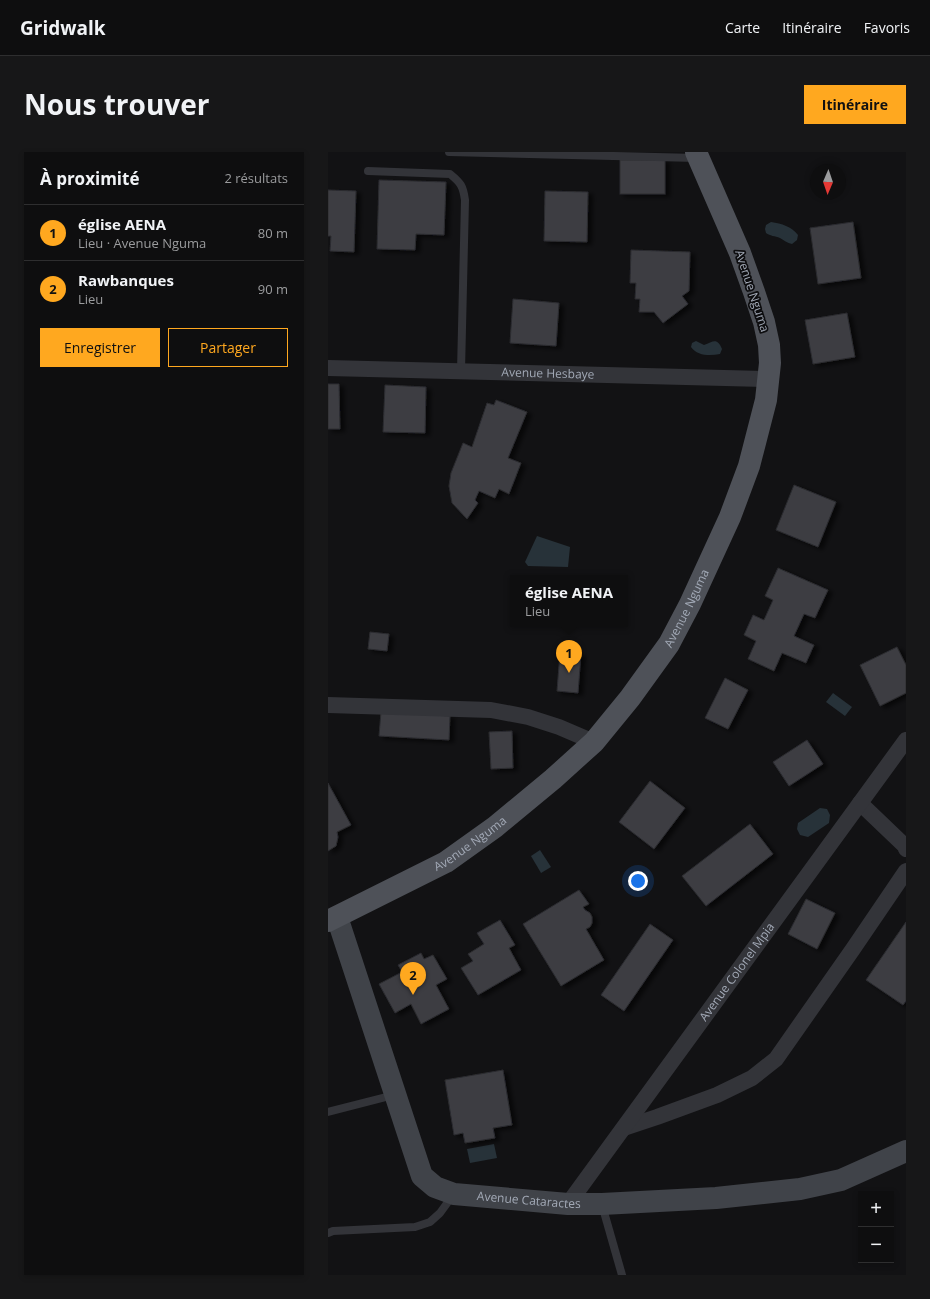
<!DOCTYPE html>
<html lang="fr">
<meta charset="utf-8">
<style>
body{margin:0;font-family:"Open Sans",sans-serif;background:#171718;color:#f1f3f6}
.controls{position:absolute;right:12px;bottom:12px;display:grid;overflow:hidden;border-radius:0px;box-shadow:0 2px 6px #0003}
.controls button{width:36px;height:36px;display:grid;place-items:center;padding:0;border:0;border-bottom:1px solid #2e2e2f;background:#0e0e0f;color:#f1f3f6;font:20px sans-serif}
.compass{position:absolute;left:482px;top:12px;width:36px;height:36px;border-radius:50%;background:#0e0e0f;box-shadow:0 2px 6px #0003;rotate:182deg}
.you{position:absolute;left:310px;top:729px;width:14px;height:14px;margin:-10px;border:3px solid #fff;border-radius:50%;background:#1a73e8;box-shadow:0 0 0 6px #1a73e833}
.badge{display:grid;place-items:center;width:26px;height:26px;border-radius:50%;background:#ffa81f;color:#111;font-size:13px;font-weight:700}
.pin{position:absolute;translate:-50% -33px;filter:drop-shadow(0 1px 2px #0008)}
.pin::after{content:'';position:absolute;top:21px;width:14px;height:12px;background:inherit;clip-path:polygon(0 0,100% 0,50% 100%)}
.popup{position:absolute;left:182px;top:423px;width:118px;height:52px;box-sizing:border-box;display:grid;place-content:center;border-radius:0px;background:#0e0e0f;filter:drop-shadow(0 1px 3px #0005);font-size:13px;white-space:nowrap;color:#9b9c9e}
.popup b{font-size:15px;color:#f1f3f6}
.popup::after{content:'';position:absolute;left:50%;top:100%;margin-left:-8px;border:8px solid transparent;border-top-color:#0e0e0f}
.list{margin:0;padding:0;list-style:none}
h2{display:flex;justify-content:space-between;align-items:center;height:52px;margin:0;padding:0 16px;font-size:17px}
h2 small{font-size:13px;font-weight:400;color:#9b9c9e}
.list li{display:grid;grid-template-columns:26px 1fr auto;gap:12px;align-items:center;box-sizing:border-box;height:56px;padding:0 16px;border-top:1px solid #2e2e2f}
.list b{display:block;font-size:15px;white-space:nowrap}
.list p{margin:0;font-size:13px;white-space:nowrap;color:#9b9c9e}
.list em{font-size:13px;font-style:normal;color:#9b9c9e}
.actions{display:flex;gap:8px;padding:12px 16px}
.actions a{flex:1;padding:9px 0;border:1px solid #ffa81f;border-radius:0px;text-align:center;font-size:14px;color:#ffa81f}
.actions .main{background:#ffa81f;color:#111}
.map{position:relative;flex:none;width:578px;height:1123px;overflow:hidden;border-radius:0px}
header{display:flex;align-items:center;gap:24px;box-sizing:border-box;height:56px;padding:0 20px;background:#0e0e0f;border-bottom:1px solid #2e2e2f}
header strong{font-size:19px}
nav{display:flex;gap:22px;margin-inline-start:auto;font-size:14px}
.intro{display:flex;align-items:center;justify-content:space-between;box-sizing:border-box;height:96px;padding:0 24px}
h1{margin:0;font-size:28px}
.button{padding:10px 18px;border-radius:0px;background:#ffa81f;color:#111;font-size:14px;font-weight:700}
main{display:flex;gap:24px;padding:0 24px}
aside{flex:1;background:#0e0e0f;border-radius:0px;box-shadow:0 2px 6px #0003}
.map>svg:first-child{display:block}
.water{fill:#273239}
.building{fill:#3c3d42;stroke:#2c2c30;filter:url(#shadow)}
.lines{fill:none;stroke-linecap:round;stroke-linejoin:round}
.lane{stroke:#333439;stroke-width:8}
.street{stroke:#333439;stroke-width:16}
.secondary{stroke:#404349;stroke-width:22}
.primary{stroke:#4e5158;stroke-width:22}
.labels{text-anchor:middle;stroke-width:3.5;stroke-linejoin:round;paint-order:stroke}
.street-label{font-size:12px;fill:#a2a9b6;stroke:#0d0d0f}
</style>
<header>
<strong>Gridwalk</strong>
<nav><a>Carte</a><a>Itinéraire</a><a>Favoris</a></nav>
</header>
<div class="intro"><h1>Nous trouver</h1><a class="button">Itinéraire</a></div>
<main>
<aside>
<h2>À proximité<small>2 résultats</small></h2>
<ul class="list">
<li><span class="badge">1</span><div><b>église AENA</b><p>Lieu · Avenue Nguma</p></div><em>80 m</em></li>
<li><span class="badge">2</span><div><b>Rawbanques</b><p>Lieu</p></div><em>90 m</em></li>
</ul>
<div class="actions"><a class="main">Enregistrer</a><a>Partager</a></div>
</aside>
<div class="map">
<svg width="578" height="1123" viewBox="0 0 578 1123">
<defs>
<filter id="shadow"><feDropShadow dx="4.5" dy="2.5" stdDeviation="2" flood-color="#0009"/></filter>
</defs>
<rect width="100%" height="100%" fill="#121214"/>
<g class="water">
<path d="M 443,70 C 454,72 463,74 470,83 L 469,88 L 464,92 C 459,91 456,88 452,86 C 447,84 442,84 438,81 L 437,77 L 438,73 Z"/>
<path d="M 368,189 L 376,193 C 385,190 389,185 394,197 L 392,202 C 382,204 369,204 363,195 L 364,191 Z"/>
<path d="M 209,384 L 242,395 L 240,415 L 200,414 L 197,410 Z"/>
<path d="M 505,541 L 524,555 L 517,564 L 498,550 Z"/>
<path d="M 492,656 L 499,657 L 502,663 L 501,671 L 480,685 L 472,683 L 469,677 L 470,671 Z"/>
<path d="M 212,698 L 223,715 L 213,721 L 203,704 Z"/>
<path d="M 166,992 L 169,1006 L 142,1011 L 139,997 Z"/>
</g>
<g class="building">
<rect x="292" y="8" width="45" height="34"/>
<path d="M 51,28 L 118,30 L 116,83 L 88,82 L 87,98 L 49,97 Z"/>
<path d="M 0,38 L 28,39 L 26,100 L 2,99 L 3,84 L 0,84 Z"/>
<path d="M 217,39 L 260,40 L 259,90 L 216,89 Z"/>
<path d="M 525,70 L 533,126 L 490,132 L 482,76 Z"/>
<path d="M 303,98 L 362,100 L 361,139 L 354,144 L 360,152 L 335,171 L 326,160 L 311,160 L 312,147 L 307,147 L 308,131 L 302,131 Z"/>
<path d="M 185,147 L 231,151 L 228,194 L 182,191 Z"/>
<path d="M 519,161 L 527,205 L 485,212 L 477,168 Z"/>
<path d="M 0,232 L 11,232 L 12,277 L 0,277 Z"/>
<path d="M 57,233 L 98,235 L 97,281 L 55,280 Z"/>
<path d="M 168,248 L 199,260 L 180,306 L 193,311 L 181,342 L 171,337 L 167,346 L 151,339 L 147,348 L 150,351 L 139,367 L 124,351 L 121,334 L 123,321 L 135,291 L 144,295 L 159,251 L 166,253 Z"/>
<path d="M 466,333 L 508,350 L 490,395 L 448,378 Z"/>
<path d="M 450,416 L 500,438 L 487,466 L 476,462 L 466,484 L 486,493 L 478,511 L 454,501 L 446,519 L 420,507 L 428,489 L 416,483 L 425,463 L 436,468 L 445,448 L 437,444 Z"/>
<path d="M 42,480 L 61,482 L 59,499 L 40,497 Z"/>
<path d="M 569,495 L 578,513 L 578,541 L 552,554 L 532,513 Z"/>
<path d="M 232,500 L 253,502 L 250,541 L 229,539 Z"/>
<path d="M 397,526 L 420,538 L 400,577 L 377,566 Z"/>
<path d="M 53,560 L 122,564 L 121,588 L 51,584 Z"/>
<path d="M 184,579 L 185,616 L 163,617 L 161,580 Z"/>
<path d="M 479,588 L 495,612 L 461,634 L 445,610 Z"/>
<path d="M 322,629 L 357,656 L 326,697 L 291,670 Z"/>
<path d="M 0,631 L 23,673 L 9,680 L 10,685 L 8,694 L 0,699 Z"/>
<path d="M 422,672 L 445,702 L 378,754 L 354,724 Z"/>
<path d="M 251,738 L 261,752 L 255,755 L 257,758 L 262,761 L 264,765 L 264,771 L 262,775 L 258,777 L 276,808 L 233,834 L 195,772 Z"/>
<path d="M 478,747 L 507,761 L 489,797 L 460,782 Z"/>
<path d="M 172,768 L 187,793 L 181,796 L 193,818 L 150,843 L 133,816 L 145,809 L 140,802 L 156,792 L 149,781 Z"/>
<path d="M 578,770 L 578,849 L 575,853 L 538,828 Z"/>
<path d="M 322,772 L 345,788 L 296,859 L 273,843 Z"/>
<path d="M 93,801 L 96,807 L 105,803 L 119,827 L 108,833 L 121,857 L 93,872 L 83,852 L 67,861 L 51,832 L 74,820 L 70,813 Z"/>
<path d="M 175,918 L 184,973 L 165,976 L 167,986 L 137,991 L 135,981 L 126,983 L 117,928 Z"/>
</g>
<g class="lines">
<g class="lane">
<path d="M 121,0 L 369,6"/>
<path d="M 40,19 L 122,22 C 133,31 135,34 137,48 L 133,219"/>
<path d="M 0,960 L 66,943"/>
<path d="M 274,1053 L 294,1123"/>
<path d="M 0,1081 L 5,1079 L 87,1075 L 102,1070 L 112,1061 L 125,1043"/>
</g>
<g class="street">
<path id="s1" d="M 0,216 L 440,227"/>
<path d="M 0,553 L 163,558 L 200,565 L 231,575 L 266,590"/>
<path d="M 532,651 L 577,694 L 578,697"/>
<path d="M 296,976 L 329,965 L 389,943 L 424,926 L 448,907 L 525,797 L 578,719"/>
<path id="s2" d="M 240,1052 L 578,588"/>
</g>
<path class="secondary" id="s3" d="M 9,765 L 94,1024 L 107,1035 L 126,1042 L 240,1052 L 274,1052 L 388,1046 L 472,1037 L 513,1028 L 578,999"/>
<path class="primary" id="s4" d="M 0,769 L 118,710 L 167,675 L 225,627 L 266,590 L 302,546 L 341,492 L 362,452 L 402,365 L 421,314 L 438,248 L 442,211 L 441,193 L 436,170 L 426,140 L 412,101 L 368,0"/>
</g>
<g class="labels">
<g class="street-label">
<text transform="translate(424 139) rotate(72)" y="4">Avenue Nguma</text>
<text dy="4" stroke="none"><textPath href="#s1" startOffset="220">Avenue Hesbaye</textPath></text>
<text dy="4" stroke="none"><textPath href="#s4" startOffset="486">Avenue Nguma</textPath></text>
<text dy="4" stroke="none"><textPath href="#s4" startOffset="162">Avenue Nguma</textPath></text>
<text dy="4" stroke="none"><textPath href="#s2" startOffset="287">Avenue Colonel Mpia</textPath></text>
<text dy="4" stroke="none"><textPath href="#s3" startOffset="385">Avenue Cataractes</textPath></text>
</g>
</g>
</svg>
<div class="controls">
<button>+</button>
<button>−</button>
</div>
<svg class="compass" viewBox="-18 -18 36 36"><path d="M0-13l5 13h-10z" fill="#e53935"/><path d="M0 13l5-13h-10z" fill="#9b9c9e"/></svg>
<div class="you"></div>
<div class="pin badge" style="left:241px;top:521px">1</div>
<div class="popup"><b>église AENA</b>Lieu</div>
<div class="pin badge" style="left:85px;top:843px">2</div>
</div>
</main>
